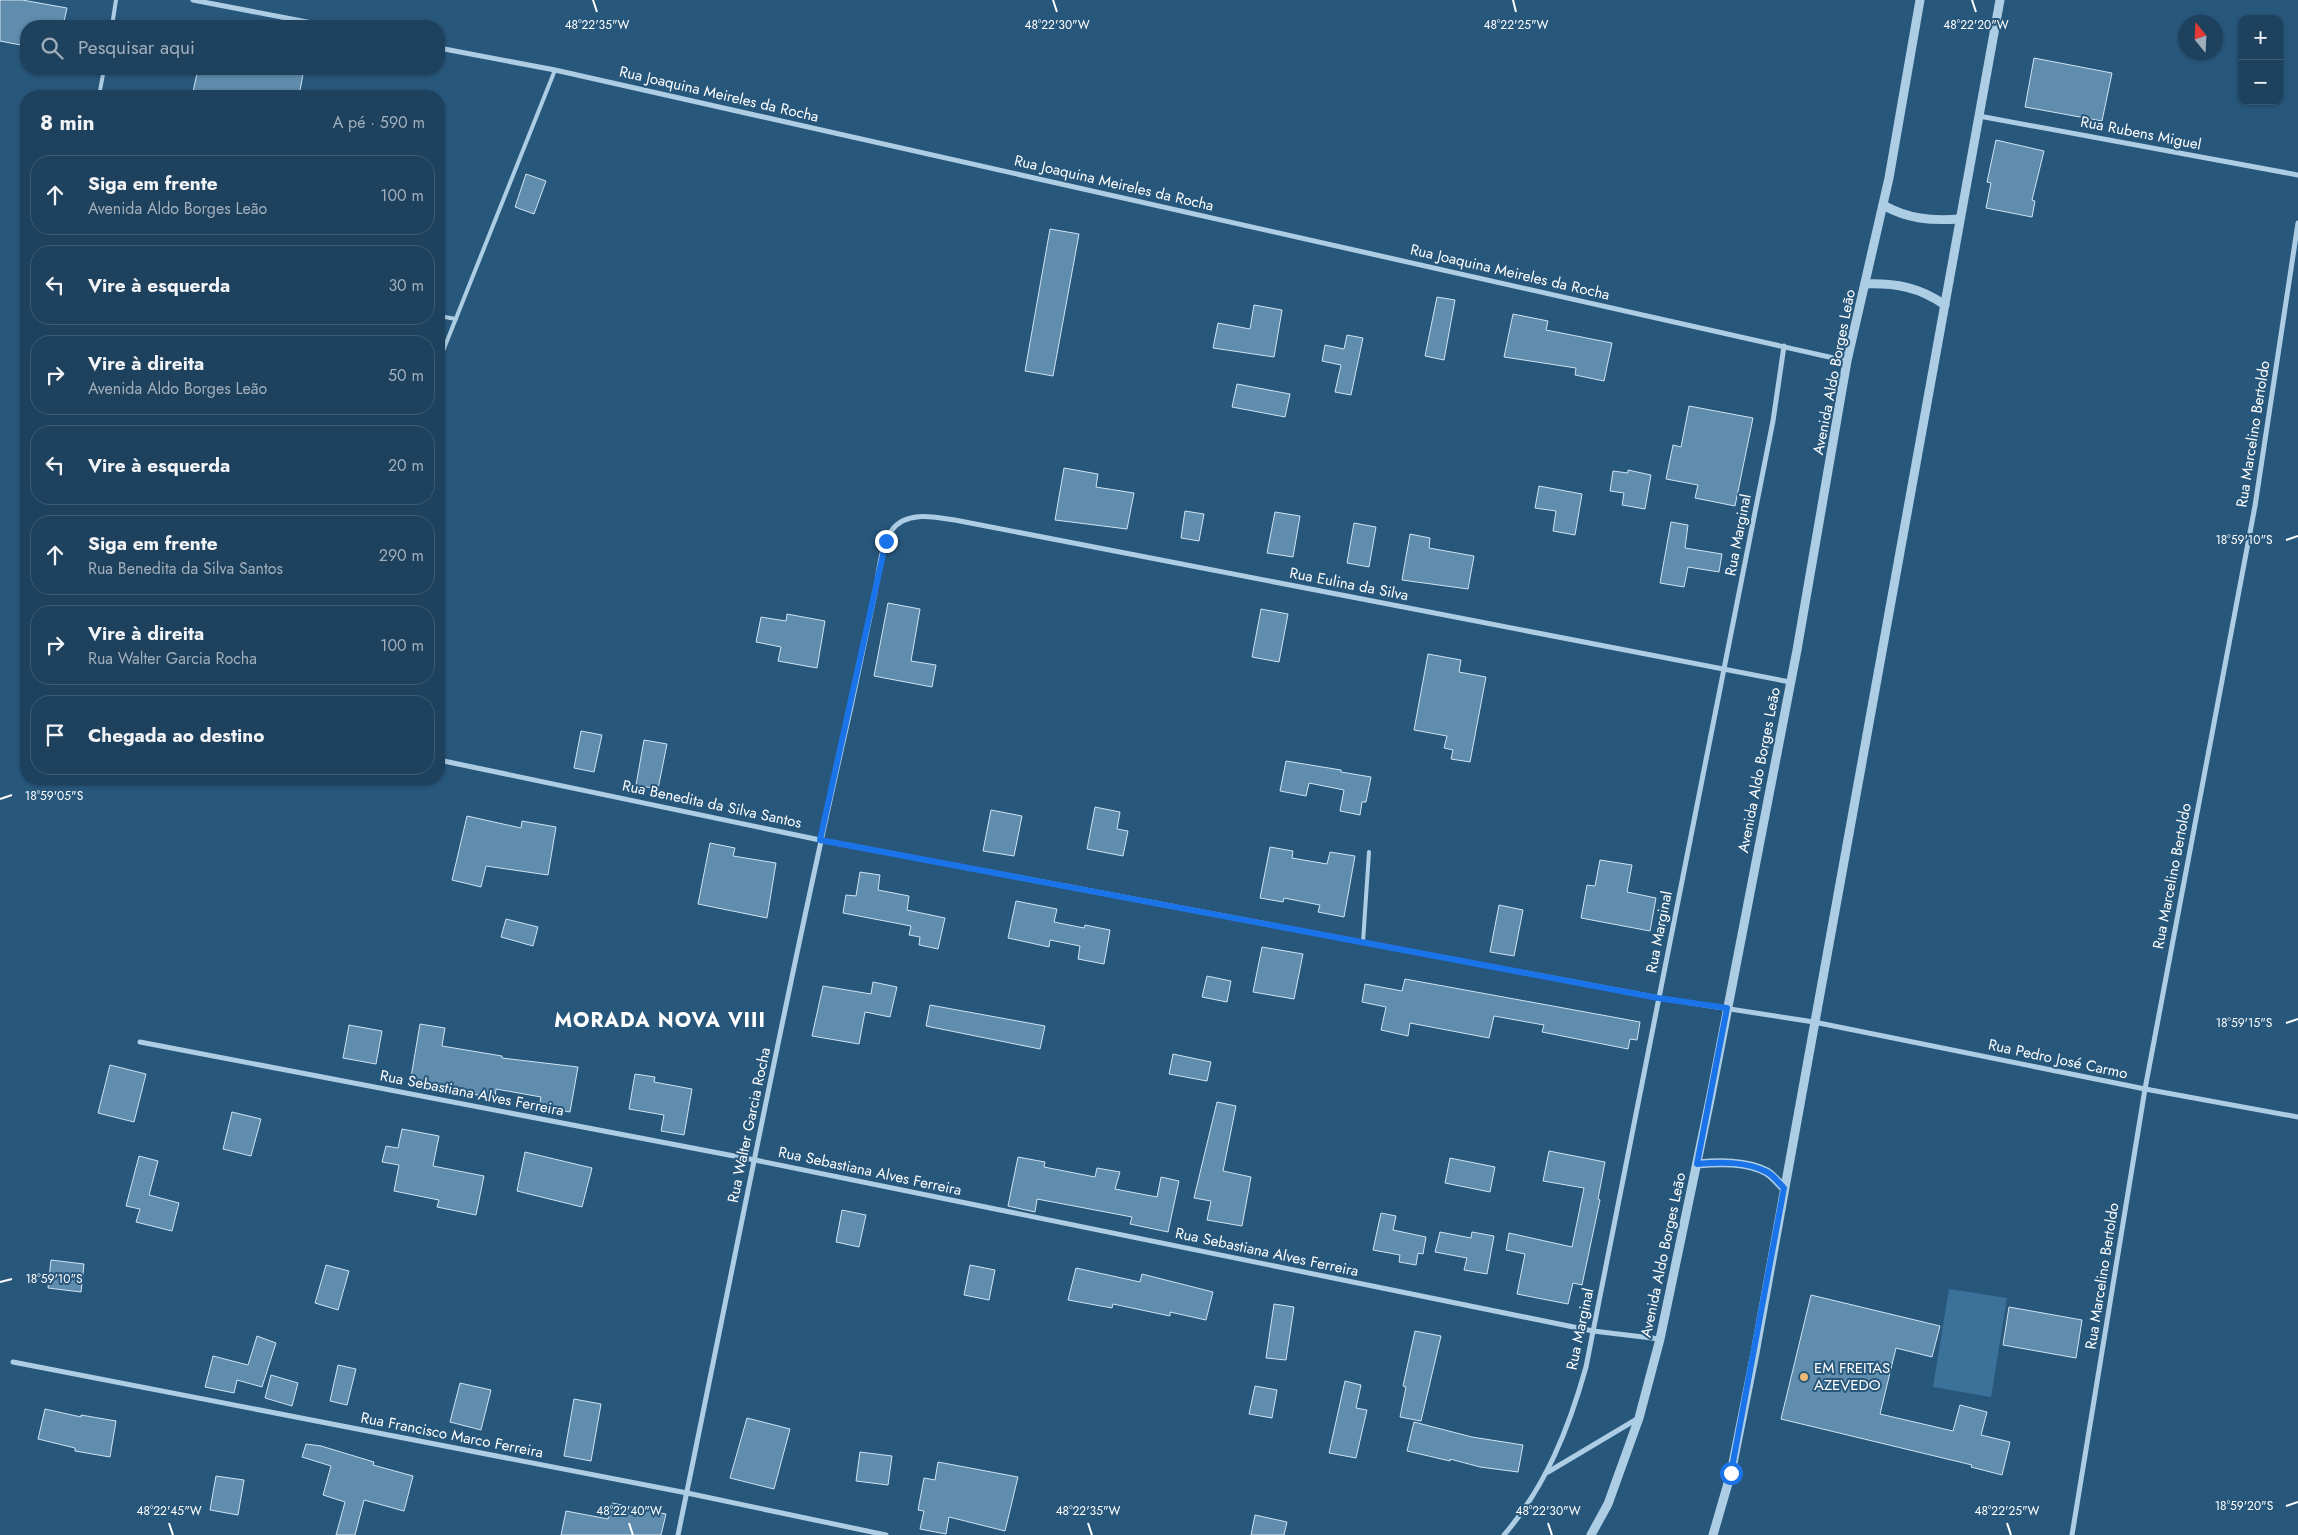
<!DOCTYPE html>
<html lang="pt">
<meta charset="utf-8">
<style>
body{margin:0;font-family:Jost,sans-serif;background:#2b4c66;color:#f1f3f6}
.controls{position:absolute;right:15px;top:15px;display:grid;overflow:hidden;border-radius:10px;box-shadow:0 1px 4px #0004}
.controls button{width:45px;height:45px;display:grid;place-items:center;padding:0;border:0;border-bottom:1px solid #3c5a72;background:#1e415d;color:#f1f3f6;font:25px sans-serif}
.compass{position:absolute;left:2178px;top:15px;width:45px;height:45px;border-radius:50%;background:#1e415d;box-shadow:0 1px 4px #0004;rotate:342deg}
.stop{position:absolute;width:15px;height:15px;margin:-11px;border:4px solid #1a73e8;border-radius:50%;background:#fff}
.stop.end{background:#1a73e8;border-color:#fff;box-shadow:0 1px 5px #0008}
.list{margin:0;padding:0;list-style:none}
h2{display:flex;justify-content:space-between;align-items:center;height:65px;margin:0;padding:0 20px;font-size:21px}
h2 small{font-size:16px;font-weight:400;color:#a1afbc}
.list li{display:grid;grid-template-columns:32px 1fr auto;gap:15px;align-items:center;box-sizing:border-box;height:80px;margin:0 10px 10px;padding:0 10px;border:1px solid #3c5a72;border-radius:20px}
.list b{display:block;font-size:19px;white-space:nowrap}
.list p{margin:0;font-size:16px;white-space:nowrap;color:#a1afbc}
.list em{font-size:16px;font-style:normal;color:#a1afbc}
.icon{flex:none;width:28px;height:28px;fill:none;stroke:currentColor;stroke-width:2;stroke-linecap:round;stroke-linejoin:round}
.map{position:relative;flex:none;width:2298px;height:1535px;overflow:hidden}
.search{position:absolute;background:#1e415d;box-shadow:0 1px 4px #0004;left:20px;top:20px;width:425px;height:55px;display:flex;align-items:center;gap:12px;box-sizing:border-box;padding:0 18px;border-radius:20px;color:#a1afbc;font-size:19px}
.panel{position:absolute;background:#1e415d;box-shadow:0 1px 4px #0004;left:20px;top:90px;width:425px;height:695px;border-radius:20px}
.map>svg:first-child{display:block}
.green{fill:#3c7199}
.building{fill:#608cad;stroke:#cfe4f3}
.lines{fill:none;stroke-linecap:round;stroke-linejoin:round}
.service{stroke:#adcde4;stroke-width:4}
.minor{stroke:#adcde4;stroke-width:5}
.tertiary{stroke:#adcde4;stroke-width:9}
.route{stroke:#1a73e8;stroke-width:6}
.ticks{fill:none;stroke:#fff;stroke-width:2}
.poi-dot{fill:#ebb973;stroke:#28577c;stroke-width:2}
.labels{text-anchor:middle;stroke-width:4;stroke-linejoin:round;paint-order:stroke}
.street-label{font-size:15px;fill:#fff;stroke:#28577c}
.poi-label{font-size:15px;fill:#fff;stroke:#28577c;text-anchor:start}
.district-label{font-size:20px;font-weight:bold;letter-spacing:1px;fill:#fff;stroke:#28577c}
.ticks-label{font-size:12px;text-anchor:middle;fill:#fff;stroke:#28577c;stroke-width:4;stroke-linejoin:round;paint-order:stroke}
</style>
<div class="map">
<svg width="2298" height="1535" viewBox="0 0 2298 1535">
<rect width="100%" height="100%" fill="#28577c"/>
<path class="green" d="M 1949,1289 L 2007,1298 L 1991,1397 L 1933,1387 Z"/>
<g class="building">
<path d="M 0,0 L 22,0 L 67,8 L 63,26 L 26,26 L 26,46 L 0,41 Z"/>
<path d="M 2034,58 L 2112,73 L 2102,121 L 2025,107 Z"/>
<path d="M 198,69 L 304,69 L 299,96 L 192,96 Z"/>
<path d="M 1996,140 L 2044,151 L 2032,200 L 2035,201 L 2032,217 L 1986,208 L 1991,183 L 1987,182 Z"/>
<path d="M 526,174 L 546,181 L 534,214 L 515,207 Z"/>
<path d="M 1050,229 L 1079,234 L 1053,376 L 1025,371 Z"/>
<path d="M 1437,297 L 1455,300 L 1444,360 L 1425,356 Z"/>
<path d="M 1254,305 L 1282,310 L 1274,357 L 1213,348 L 1218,323 L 1250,329 Z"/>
<path d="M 1513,314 L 1548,321 L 1546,330 L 1612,343 L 1604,381 L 1575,375 L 1576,368 L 1504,357 Z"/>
<path d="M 1347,335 L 1363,338 L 1351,395 L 1335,392 L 1341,365 L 1322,361 L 1325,345 L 1344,349 Z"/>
<path d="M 1237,384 L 1290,394 L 1285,417 L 1232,407 Z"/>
<path d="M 1689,406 L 1753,418 L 1735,506 L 1695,498 L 1698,485 L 1666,479 L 1673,445 L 1681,447 Z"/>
<path d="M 1064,468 L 1098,474 L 1096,487 L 1134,493 L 1127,529 L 1055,520 Z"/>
<path d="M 1628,470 L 1651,475 L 1645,509 L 1622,505 L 1624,493 L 1610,491 L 1613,471 L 1628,473 Z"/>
<path d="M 1539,486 L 1582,494 L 1575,535 L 1553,531 L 1556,511 L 1535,508 Z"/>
<path d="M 1185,511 L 1204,514 L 1199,541 L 1181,538 Z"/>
<path d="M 1275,512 L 1300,516 L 1293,557 L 1267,553 Z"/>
<path d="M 1671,522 L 1688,525 L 1685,548 L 1722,554 L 1719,572 L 1688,567 L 1684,587 L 1660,583 Z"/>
<path d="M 1354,523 L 1376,527 L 1369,567 L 1347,563 Z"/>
<path d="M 1410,534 L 1430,538 L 1429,548 L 1474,556 L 1468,589 L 1402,580 Z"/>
<path d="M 888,603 L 920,609 L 911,661 L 936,665 L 932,687 L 874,676 Z"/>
<path d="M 1261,609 L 1288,614 L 1279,662 L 1252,657 Z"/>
<path d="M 787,614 L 825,621 L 817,668 L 778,661 L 781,647 L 756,642 L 761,617 L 786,621 Z"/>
<path d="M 1428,654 L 1461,660 L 1459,672 L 1486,677 L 1470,762 L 1451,759 L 1453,750 L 1444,748 L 1447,736 L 1414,730 Z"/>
<path d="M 581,731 L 602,735 L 594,772 L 574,768 Z"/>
<path d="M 644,740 L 667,744 L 658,789 L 636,785 Z"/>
<path d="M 1286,761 L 1341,770 L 1341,772 L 1371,777 L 1366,802 L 1362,802 L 1360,815 L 1340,811 L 1344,790 L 1309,783 L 1306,796 L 1280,791 Z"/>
<path d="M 1095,807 L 1120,812 L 1117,829 L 1128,831 L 1123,856 L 1087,849 Z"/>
<path d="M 991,810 L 1022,816 L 1014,856 L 983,851 Z"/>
<path d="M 467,816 L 521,828 L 522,821 L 556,827 L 548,875 L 486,866 L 481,887 L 452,880 Z"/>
<path d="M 710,843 L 735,848 L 733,856 L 776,863 L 767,918 L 698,904 Z"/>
<path d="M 1270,847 L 1293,851 L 1292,858 L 1327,864 L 1330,852 L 1355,856 L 1344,917 L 1318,912 L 1320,905 L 1284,898 L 1283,902 L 1260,898 Z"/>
<path d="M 1600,860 L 1632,865 L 1627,892 L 1656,898 L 1650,931 L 1581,918 L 1587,885 L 1595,886 Z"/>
<path d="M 860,872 L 880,875 L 878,890 L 909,896 L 907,910 L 945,918 L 938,949 L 919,945 L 920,937 L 909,935 L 911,926 L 843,913 L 846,895 L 856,896 Z"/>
<path d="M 1016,901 L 1057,909 L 1054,922 L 1084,928 L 1085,925 L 1110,930 L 1104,964 L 1078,959 L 1080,946 L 1050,940 L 1049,947 L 1008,938 Z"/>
<path d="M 1499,905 L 1523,910 L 1514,956 L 1490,952 Z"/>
<path d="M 506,919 L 538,927 L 533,946 L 501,937 Z"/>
<path d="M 1262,947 L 1303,954 L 1294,999 L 1253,992 Z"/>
<path d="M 1207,976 L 1231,981 L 1227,1002 L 1202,997 Z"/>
<path d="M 1405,979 L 1640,1022 L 1637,1040 L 1630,1039 L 1628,1049 L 1542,1032 L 1544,1025 L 1494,1016 L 1489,1038 L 1410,1023 L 1408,1036 L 1381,1030 L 1386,1007 L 1362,1002 L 1365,984 L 1402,991 Z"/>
<path d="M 873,982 L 897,987 L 890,1017 L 865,1012 L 859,1044 L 812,1036 L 823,986 L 871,994 Z"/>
<path d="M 930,1005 L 1045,1026 L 1040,1049 L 926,1026 Z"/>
<path d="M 420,1024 L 445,1028 L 442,1046 L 502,1056 L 502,1058 L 578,1067 L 570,1112 L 539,1107 L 541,1097 L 496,1089 L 495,1098 L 410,1083 Z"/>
<path d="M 349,1025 L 382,1031 L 376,1064 L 343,1058 Z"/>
<path d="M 1173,1054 L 1211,1062 L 1207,1081 L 1169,1074 Z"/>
<path d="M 110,1065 L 146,1074 L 134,1122 L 98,1113 Z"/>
<path d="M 635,1074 L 655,1077 L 654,1082 L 692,1089 L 684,1135 L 661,1131 L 664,1115 L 629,1109 Z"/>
<path d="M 1217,1102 L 1236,1106 L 1223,1171 L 1251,1177 L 1242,1226 L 1207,1220 L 1211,1201 L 1194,1198 Z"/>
<path d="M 232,1112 L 261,1119 L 251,1156 L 223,1149 Z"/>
<path d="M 402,1129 L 439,1136 L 433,1166 L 484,1176 L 476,1215 L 437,1207 L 439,1200 L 394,1191 L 399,1165 L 382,1162 L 386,1146 L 398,1148 Z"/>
<path d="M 1549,1151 L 1605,1162 L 1598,1199 L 1600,1200 L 1582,1285 L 1573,1283 L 1568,1304 L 1517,1294 L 1525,1254 L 1506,1250 L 1509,1233 L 1572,1247 L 1584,1188 L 1543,1181 Z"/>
<path d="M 525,1152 L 592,1168 L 582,1207 L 517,1191 Z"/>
<path d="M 139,1156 L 158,1161 L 149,1195 L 179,1203 L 172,1231 L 136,1222 L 140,1209 L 126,1206 Z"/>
<path d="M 1018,1157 L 1045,1162 L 1044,1167 L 1095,1177 L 1097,1168 L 1120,1172 L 1115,1189 L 1157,1197 L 1161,1177 L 1179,1181 L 1168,1232 L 1130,1224 L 1132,1217 L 1037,1199 L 1035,1212 L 1008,1206 Z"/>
<path d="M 1450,1158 L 1495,1167 L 1490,1192 L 1445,1183 Z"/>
<path d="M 842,1210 L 866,1215 L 859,1247 L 836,1242 Z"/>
<path d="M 1381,1213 L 1396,1216 L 1393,1230 L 1426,1237 L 1423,1254 L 1418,1253 L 1416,1265 L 1399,1262 L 1400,1255 L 1373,1250 Z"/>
<path d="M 1440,1232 L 1471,1238 L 1472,1232 L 1494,1236 L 1487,1274 L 1464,1270 L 1467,1258 L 1435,1252 Z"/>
<path d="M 51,1260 L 84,1264 L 81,1292 L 48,1288 Z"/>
<path d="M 326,1265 L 349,1271 L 338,1310 L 315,1303 Z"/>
<path d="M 970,1265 L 995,1270 L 989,1300 L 964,1295 Z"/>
<path d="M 1076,1268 L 1140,1282 L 1142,1274 L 1213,1292 L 1206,1320 L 1170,1312 L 1170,1316 L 1113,1304 L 1112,1308 L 1068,1300 Z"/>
<path d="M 1811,1295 L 1940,1326 L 1932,1357 L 1896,1348 L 1880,1414 L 1953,1431 L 1960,1405 L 1987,1412 L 1981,1435 L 2010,1442 L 2002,1475 L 1971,1467 L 1972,1465 L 1781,1419 Z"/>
<path d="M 1274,1304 L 1294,1307 L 1286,1360 L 1266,1358 Z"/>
<path d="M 2009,1307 L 2082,1320 L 2076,1358 L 2003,1345 Z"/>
<path d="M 1415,1331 L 1441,1336 L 1421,1421 L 1400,1417 L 1406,1387 L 1403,1386 Z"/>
<path d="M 257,1336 L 276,1343 L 262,1387 L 237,1380 L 234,1393 L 205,1387 L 213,1356 L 248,1365 Z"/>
<path d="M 338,1365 L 356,1369 L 347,1405 L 330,1401 Z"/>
<path d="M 271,1375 L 298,1383 L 292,1406 L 265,1398 Z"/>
<path d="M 1345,1381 L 1361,1385 L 1356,1408 L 1367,1410 L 1356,1458 L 1329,1453 Z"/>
<path d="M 460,1383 L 491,1390 L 481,1430 L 450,1422 Z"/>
<path d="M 1255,1386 L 1277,1390 L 1272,1418 L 1249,1414 Z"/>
<path d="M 574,1399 L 601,1404 L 591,1461 L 564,1456 Z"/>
<path d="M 45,1409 L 81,1417 L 81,1415 L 116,1421 L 110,1457 L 75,1451 L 75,1448 L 38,1439 Z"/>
<path d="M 747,1418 L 790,1429 L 774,1489 L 730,1478 Z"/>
<path d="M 1414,1422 L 1472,1437 L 1523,1445 L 1518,1472 L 1480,1467 L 1450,1459 L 1450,1461 L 1407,1451 Z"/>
<path d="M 306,1444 L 321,1446 L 374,1462 L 373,1465 L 413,1476 L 404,1511 L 364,1500 L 355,1535 L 336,1535 L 345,1502 L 323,1495 L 331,1466 L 302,1457 Z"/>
<path d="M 860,1452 L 892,1456 L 888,1485 L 856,1481 Z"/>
<path d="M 938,1462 L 1018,1477 L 1005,1531 L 949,1517 L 946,1534 L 920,1529 L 924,1511 L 918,1510 L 924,1478 L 935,1480 Z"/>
<path d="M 216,1476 L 244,1480 L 238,1515 L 210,1510 Z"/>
<path d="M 612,1503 L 666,1514 L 661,1535 L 561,1535 L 566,1511 L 608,1519 Z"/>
<path d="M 1255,1515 L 1287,1522 L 1284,1535 L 1251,1535 Z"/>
</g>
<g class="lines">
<g class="service">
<path d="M 112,26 L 116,0"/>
<path d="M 99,96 L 104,69"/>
<path d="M 439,316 L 456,319"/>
<path d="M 439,361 L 555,70"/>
<path d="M 1363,942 L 1369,852"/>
</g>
<g class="minor">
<path d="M 193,0 L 328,26"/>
<path d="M 439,48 L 555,70 L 1847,361"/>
<path d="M 1979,116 L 2298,175"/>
<path d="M 439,760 L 820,840 L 1659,998 L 1814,1022 L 2145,1089 L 2298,1117"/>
<path d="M 140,1042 L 755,1160 L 1593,1331 L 1660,1339"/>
<path d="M 13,1362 L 687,1493 L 886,1535"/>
<path d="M 1548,1472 L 1637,1419"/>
<path d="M 678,1535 C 735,1259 788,982 851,707 C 859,669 867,631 875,593 C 879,573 880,546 892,530 C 907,509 939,518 960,521 L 1790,682"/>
<path d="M 1504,1535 C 1546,1486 1569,1428 1586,1367 L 1773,421 L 1784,346"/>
<path d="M 2072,1535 L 2145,1089 L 2255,506 L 2298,223"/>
</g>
<g class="tertiary">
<path d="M 1883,205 C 1908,219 1931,221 1959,219"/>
<path d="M 1865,284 C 1896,283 1919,287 1945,305"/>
<path d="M 1697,1164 C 1719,1162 1746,1161 1767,1172 C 1773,1176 1779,1183 1784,1188"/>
<path d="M 1591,1535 L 1608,1504 L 1639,1418 L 1660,1339 L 1711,1095 L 1797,650 L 1847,361 L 1889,178 L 1920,0"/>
<path d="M 1713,1535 L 1731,1473 L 1755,1353 L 2000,0"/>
</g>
</g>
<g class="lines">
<path class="route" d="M 886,541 L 820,840 L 1658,998 L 1727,1008 L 1697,1164 C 1719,1162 1746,1161 1767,1172 C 1773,1175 1779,1183 1784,1188 L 1731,1473"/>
</g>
<path class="ticks" d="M 593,0 L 597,12M 1053,0 L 1057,12M 1513,0 L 1516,12M 1972,0 L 1976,12M 2286,540 L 2298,536M 0,799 L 12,795M 2286,1023 L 2298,1019M 0,1282 L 12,1279M 2286,1506 L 2298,1502M 169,1523 L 173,1535M 629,1523 L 633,1535M 1088,1523 L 1092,1535M 1548,1523 L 1552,1535M 2007,1523 L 2011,1535"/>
<circle class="poi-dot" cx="1804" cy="1377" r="5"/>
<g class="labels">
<g class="street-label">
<text transform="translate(719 94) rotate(13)" y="5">Rua Joaquina Meireles da Rocha</text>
<text transform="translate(2141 133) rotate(11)" y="5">Rua Rubens Miguel</text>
<text transform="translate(1114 183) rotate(13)" y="5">Rua Joaquina Meireles da Rocha</text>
<text transform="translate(1510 272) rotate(13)" y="5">Rua Joaquina Meireles da Rocha</text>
<text transform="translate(1834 372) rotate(-79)" y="5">Avenida Aldo Borges Leão</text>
<text transform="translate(2253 434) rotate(-81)" y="5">Rua Marcelino Bertoldo</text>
<text transform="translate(1738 535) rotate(-79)" y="5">Rua Marginal</text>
<text transform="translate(1349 584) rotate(11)" y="5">Rua Eulina da Silva</text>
<text transform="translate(1759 770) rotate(-79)" y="5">Avenida Aldo Borges Leão</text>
<text transform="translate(712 804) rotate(12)" y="5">Rua Benedita da Silva Santos</text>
<text transform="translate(2172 876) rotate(-79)" y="5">Rua Marcelino Bertoldo</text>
<text transform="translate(1659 932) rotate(-79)" y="5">Rua Marginal</text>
<text transform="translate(2058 1059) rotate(12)" y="5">Rua Pedro José Carmo</text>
<text transform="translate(472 1093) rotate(11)" y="5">Rua Sebastiana Alves Ferreira</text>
<text transform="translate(749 1125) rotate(-78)" y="5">Rua Walter Garcia Rocha</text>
<text transform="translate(870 1171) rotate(12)" y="5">Rua Sebastiana Alves Ferreira</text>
<text transform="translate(1267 1252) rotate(12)" y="5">Rua Sebastiana Alves Ferreira</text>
<text transform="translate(1663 1255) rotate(-78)" y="5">Avenida Aldo Borges Leão</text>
<text transform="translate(2102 1276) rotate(-81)" y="5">Rua Marcelino Bertoldo</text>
<text transform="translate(1580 1329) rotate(-78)" y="5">Rua Marginal</text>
<text transform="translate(452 1435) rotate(11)" y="5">Rua Francisco Marco Ferreira</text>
</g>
<g class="poi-label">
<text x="1814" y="1373">EM FREITAS<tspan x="1814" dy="17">AZEVEDO</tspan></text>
</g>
<g class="district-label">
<text x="660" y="1027">MORADA NOVA VIII</text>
</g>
</g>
<g class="ticks-label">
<text x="597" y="29">48°22'35"W</text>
<text x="1057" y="29">48°22'30"W</text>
<text x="1516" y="29">48°22'25"W</text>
<text x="1976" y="29">48°22'20"W</text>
<text x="2244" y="544">18°59'10"S</text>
<text x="54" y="800">18°59'05"S</text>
<text x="2244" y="1027">18°59'15"S</text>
<text x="54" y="1283">18°59'10"S</text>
<text x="2244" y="1510">18°59'20"S</text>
<text x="169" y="1515">48°22'45"W</text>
<text x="629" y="1515">48°22'40"W</text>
<text x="1088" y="1515">48°22'35"W</text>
<text x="1548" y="1515">48°22'30"W</text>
<text x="2007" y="1515">48°22'25"W</text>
</g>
</svg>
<div class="controls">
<button>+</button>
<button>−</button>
</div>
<svg class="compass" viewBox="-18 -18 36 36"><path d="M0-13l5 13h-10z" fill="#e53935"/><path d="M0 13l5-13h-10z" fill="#a1afbc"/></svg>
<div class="stop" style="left:1731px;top:1473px"></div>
<div class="stop end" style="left:886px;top:541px"></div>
<div class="search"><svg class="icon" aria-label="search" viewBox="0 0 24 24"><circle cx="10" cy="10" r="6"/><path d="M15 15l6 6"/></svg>Pesquisar aqui</div>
<section class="panel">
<h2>8 min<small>A pé · 590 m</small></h2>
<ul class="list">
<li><svg class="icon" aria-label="ahead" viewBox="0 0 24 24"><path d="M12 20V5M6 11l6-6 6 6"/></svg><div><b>Siga em frente</b><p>Avenida Aldo Borges Leão</p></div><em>100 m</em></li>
<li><svg class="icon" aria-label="left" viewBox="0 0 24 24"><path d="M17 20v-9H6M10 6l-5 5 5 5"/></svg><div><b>Vire à esquerda</b></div><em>30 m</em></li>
<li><svg class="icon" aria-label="right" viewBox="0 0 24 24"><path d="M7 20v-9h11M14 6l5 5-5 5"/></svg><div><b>Vire à direita</b><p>Avenida Aldo Borges Leão</p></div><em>50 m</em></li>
<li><svg class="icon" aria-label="left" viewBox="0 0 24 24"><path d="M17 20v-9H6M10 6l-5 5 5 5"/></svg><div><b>Vire à esquerda</b></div><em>20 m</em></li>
<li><svg class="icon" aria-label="ahead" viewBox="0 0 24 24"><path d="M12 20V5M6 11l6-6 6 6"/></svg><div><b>Siga em frente</b><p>Rua Benedita da Silva Santos</p></div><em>290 m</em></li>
<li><svg class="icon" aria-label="right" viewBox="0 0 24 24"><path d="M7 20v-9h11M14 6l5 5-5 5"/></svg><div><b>Vire à direita</b><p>Rua Walter Garcia Rocha</p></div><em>100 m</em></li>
<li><svg class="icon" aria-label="arrive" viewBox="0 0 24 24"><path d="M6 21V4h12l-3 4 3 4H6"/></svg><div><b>Chegada ao destino</b></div></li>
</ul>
</section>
</div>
